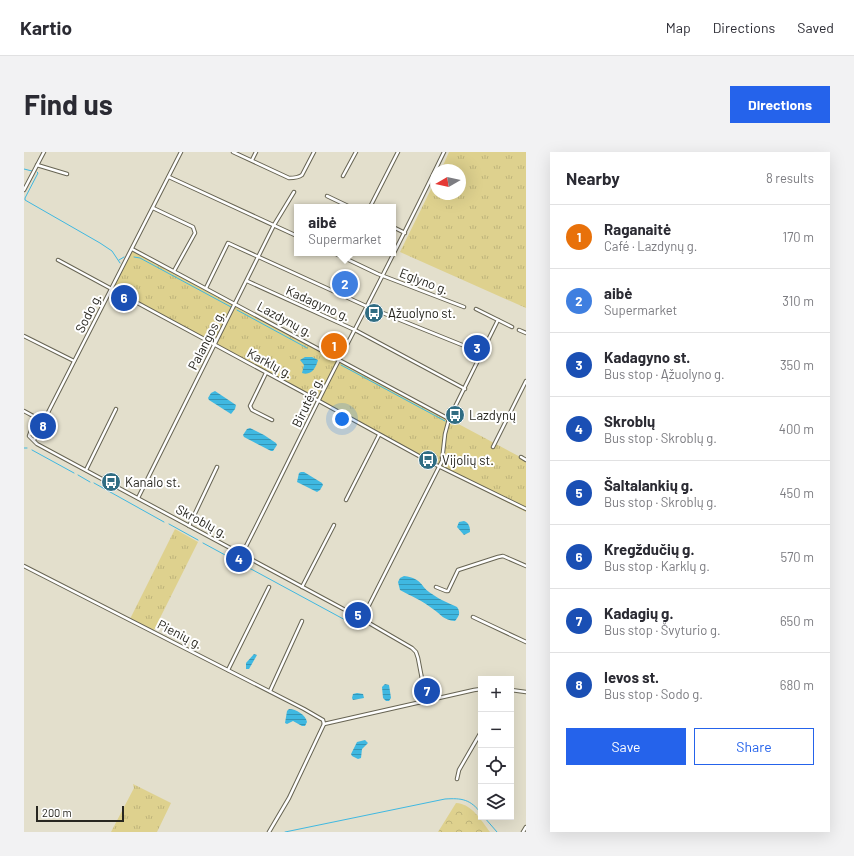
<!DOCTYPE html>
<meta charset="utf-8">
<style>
body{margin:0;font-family:Barlow,sans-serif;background:#f2f2f3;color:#2b2b33}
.controls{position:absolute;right:12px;bottom:12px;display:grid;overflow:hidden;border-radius:0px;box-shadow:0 4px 16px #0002}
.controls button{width:36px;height:36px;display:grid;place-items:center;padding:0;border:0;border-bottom:1px solid #e1e1e2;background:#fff;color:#2b2b33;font:20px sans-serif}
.compass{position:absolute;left:406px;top:12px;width:36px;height:36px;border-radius:50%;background:#fff;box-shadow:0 4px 16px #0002;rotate:261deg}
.scale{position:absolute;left:12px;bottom:10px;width:88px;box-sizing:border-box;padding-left:4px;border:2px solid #282720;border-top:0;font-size:11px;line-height:14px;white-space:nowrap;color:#282720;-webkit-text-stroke:3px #fff;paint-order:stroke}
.you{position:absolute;left:318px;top:267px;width:14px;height:14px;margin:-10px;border:3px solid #fff;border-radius:50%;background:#1a73e8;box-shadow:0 0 0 6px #1a73e833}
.badge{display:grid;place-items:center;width:26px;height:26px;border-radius:50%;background:#2563eb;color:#fff;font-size:13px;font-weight:700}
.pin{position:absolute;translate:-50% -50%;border:2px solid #fff;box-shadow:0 1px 4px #0006}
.popup{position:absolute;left:270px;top:52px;width:102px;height:52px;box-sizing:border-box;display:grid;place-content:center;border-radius:0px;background:#fff;filter:drop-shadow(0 1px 3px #0005);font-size:13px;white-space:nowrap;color:#7c7c81}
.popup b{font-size:15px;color:#2b2b33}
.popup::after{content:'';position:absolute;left:50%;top:100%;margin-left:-8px;border:8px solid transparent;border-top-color:#fff}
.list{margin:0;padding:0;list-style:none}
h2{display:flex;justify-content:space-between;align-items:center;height:52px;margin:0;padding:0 16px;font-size:17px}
h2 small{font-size:13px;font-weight:400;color:#7c7c81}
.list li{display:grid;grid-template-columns:26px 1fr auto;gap:12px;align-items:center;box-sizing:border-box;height:64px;padding:0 16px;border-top:1px solid #e1e1e2}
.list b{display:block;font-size:15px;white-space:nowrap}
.list p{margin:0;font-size:13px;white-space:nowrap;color:#7c7c81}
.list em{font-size:13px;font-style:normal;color:#7c7c81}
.actions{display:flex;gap:8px;padding:12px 16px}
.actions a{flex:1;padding:9px 0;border:1px solid #2563eb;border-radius:0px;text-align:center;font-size:14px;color:#2563eb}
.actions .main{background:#2563eb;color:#fff}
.icon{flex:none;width:22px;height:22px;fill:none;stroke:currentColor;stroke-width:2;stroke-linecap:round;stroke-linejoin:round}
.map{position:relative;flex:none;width:502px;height:680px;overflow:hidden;border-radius:0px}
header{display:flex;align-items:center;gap:24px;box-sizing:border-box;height:56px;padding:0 20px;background:#fff;border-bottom:1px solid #e1e1e2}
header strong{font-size:19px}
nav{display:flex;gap:22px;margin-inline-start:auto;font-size:14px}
.intro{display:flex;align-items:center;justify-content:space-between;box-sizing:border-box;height:96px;padding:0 24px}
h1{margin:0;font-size:28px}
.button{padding:10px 18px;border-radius:0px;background:#2563eb;color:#fff;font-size:14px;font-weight:700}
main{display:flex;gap:24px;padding:0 24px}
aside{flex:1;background:#fff;border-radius:0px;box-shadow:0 4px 16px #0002}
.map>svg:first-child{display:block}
.grass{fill:url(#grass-tufts)}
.forest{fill:url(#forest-crowns)}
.water{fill:url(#water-rules)}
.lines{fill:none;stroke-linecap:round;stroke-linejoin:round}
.stream{stroke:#3fb8e1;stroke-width:1}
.minor-casing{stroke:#676453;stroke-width:4.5}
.minor{stroke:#fff;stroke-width:2.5}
.labels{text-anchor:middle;stroke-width:4;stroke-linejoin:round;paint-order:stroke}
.street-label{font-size:13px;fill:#282720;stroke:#fff}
.poi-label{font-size:13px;fill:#282720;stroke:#fff;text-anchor:start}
</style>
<header>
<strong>Kartio</strong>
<nav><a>Map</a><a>Directions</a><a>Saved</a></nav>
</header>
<div class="intro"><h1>Find us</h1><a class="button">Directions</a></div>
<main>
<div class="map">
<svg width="502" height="680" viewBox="0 0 502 680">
<defs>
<pattern id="grass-tufts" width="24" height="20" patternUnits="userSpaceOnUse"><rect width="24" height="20" fill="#ded18e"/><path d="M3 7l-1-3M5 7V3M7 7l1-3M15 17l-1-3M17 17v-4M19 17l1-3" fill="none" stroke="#beb37a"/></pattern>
<pattern id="forest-crowns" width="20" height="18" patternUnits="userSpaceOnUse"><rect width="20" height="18" fill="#ded18e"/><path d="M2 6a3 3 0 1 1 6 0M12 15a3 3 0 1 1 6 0" fill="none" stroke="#beb37a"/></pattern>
<pattern id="water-rules" width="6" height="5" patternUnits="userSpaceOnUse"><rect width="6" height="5" fill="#3fb8e1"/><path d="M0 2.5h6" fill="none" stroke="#3596b6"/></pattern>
</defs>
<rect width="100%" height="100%" fill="#e3dfcc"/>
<g class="grass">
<path d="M 425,0 L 502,0 L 502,156 L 376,100 L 412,27 L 412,42 L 436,42 L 436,18 L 417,18 Z"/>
<path d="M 108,97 L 423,267 L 427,268 L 502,308 L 502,360 L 424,320 L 88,137 Z"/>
<path d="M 151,377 L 174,390 L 130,478 L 106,467 Z"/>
<path d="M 109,632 L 147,651 L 133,680 L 87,680 L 110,636 Z"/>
</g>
<path class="forest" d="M 432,651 C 448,652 457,668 466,680 L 414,680 Z"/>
<g class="water">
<path d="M 281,205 L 288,205 L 294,208 C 292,216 287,224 278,221 L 280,213 L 276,208 Z"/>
<path d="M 191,239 L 212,253 L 211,257 L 207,262 L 185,248 L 184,246 L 187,241 Z"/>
<path d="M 226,276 L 240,283 L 252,291 L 253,293 L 249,299 L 247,299 L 220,285 L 219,283 L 223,277 Z"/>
<path d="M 277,320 L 280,320 L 298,331 L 299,333 L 296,338 L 293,340 L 273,330 L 275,321 Z"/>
<path d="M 440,369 C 445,371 446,375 446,380 L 440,383 L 433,375 L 435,370 Z"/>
<path d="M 380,424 C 400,427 395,434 408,442 C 416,448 425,451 433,455 C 437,461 435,464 431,469 C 419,468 418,463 409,457 C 399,449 387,444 376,438 L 374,430 L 376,426 Z"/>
<path d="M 230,502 L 233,503 L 225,517 L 222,517 L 222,511 Z"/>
<path d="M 361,532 L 365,533 L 367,546 L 365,549 L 362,549 L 359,546 L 358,535 Z"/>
<path d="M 333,541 L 339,542 L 340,546 L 329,548 L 328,546 L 329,542 Z"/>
<path d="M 265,557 C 272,557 282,563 283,570 L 281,574 L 278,574 L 269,569 L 263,572 L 261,571 L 263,559 Z"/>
<path d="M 341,588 L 344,591 L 338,597 L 337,606 L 334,607 L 328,604 L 327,602 L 333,590 Z"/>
</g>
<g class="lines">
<g class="stream">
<path d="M 0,17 L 8,19"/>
<path d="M 13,20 L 14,21 L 1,46 L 1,48 L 76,91 L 88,99 L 96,111"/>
<path d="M 110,105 L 116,106 L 207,155"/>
<path d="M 95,108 L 100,105"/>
<path d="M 213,158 L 283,196"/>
<path d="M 317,213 L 421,269"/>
<path d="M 0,296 L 3,296"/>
<path d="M 8,298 L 50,321"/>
<path d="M 54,323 L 66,330"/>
<path d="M 70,331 L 140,370"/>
<path d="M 145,372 L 174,388"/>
<path d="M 179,391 L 336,476"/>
<path d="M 460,665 L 473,680"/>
<path d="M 261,680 L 421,647 C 438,646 446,647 457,661"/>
</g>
<g class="minor-casing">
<g id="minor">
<path d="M 209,0 L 265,26 C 270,26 274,26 278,23 L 290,0"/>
<path d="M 228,8 L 232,0"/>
<path d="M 13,13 L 43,22"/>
<path d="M 319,24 L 332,0"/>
<path d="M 145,25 L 273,84"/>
<path d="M 0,38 L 20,0"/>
<path d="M 303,44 L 326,55"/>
<path d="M 346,55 L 374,0"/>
<path d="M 129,56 L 169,75 L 171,81 L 150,119"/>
<path d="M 369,75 L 381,81"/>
<path d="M 108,97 L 425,267"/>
<path d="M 310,101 L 354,122 L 440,155"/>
<path d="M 34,108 L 295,249 L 404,309 L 502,357"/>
<path d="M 223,129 L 331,178 L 441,237"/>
<path d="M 182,136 L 204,91 L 344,155 L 458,201"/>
<path d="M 452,157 L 488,175"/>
<path d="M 495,178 L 502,181"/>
<path d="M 0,184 L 50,209"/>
<path d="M 242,221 L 226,254 L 228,258 L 248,268"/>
<path d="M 0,259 L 11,265 L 11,268 L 5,284 L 13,292 L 338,467 L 388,496 L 392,500 L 394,506 L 402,548"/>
<path d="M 10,288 L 157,0"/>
<path d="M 469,295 L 502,229"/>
<path d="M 497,305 L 502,308"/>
<path d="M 62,318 L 92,257"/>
<path d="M 114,346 L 250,73 L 270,40"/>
<path d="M 322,348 L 355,283"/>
<path d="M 165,374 L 193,315"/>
<path d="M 218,402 C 251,338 282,272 315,208 C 351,139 386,70 420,0"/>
<path d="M 0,414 L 280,557 L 299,568 L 300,572"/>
<path d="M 278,435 L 310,373"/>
<path d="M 412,435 L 422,439 L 424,439 L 434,418 L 474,405 L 479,404 L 502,414"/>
<path d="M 449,465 L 502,490"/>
<path d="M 338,467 L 418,309 L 421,282 L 425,267 L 474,168"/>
<path d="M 204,518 L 245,435"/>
<path d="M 487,538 L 502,540"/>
<path d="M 246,539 L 278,469"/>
<path d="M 300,572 L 450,538 L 457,537"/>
<path d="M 433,627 L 435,618 L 457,580"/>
<path d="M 245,680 L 265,646 L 300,572"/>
<path d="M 499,680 L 502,675"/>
</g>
</g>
<use href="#minor" class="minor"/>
</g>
<defs>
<g id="bus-disc" transform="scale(1)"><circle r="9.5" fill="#306d83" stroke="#fff"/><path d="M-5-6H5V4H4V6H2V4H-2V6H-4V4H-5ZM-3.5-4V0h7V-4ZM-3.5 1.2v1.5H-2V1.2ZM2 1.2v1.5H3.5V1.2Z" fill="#fff"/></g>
</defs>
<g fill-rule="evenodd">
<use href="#bus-disc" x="350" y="161"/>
<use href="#bus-disc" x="431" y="263"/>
<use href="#bus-disc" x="404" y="308"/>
<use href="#bus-disc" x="87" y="330"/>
</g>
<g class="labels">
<g class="street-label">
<text transform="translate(400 129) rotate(21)" y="5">Eglyno g.</text>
<text transform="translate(294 151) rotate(24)" y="5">Kadagyno g.</text>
<text transform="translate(64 161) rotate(-63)" y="5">Sodo g.</text>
<text transform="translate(261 167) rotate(28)" y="5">Lazdynų g.</text>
<text transform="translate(182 188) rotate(-63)" y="5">Palangos g.</text>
<text transform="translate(246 211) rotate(28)" y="5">Karklų g.</text>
<text transform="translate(283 250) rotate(-64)" y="5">Birutės g.</text>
<text transform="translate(178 369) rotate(28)" y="5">Skroblų g.</text>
<text transform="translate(156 482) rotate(27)" y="5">Pienių g.</text>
</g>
<g class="poi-label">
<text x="364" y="166">Ąžuolyno st.</text>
<text x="445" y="268">Lazdynų</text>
<text x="418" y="313">Vijolių st.</text>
<text x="101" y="335">Kanalo st.</text>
</g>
</g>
</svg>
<div class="controls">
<button>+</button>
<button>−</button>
<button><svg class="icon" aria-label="locate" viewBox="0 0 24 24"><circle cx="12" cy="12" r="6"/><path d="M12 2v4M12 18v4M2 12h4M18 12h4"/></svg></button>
<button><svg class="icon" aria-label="layers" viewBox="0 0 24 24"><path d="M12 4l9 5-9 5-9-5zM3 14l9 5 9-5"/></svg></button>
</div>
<svg class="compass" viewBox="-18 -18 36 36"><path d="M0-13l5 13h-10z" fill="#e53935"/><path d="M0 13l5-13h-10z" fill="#7c7c81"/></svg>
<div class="scale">200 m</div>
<div class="you"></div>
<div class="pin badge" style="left:310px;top:194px;background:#e8710a">1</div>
<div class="pin badge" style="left:321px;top:132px;background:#3f7fe0">2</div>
<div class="popup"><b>aibė</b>Supermarket</div>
<div class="pin badge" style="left:453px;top:196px;background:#1a4fb4">3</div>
<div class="pin badge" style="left:215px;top:407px;background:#1a4fb4">4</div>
<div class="pin badge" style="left:334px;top:463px;background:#1a4fb4">5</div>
<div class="pin badge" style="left:100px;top:146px;background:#1a4fb4">6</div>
<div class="pin badge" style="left:403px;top:539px;background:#1a4fb4">7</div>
<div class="pin badge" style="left:19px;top:274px;background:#1a4fb4">8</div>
</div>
<aside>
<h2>Nearby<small>8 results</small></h2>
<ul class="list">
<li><span class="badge" style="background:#e8710a">1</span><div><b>Raganaitė</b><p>Café · Lazdynų g.</p></div><em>170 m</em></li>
<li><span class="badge" style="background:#3f7fe0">2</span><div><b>aibė</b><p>Supermarket</p></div><em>310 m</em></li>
<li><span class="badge" style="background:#1a4fb4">3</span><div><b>Kadagyno st.</b><p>Bus stop · Ąžuolyno g.</p></div><em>350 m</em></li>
<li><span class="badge" style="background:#1a4fb4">4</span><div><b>Skroblų</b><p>Bus stop · Skroblų g.</p></div><em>400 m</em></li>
<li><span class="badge" style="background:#1a4fb4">5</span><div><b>Šaltalankių g.</b><p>Bus stop · Skroblų g.</p></div><em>450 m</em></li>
<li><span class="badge" style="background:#1a4fb4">6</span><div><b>Kregždučių g.</b><p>Bus stop · Karklų g.</p></div><em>570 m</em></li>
<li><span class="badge" style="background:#1a4fb4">7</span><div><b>Kadagių g.</b><p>Bus stop · Švyturio g.</p></div><em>650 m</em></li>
<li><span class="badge" style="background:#1a4fb4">8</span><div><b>Ievos st.</b><p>Bus stop · Sodo g.</p></div><em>680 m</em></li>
</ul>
<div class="actions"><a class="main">Save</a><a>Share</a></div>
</aside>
</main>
